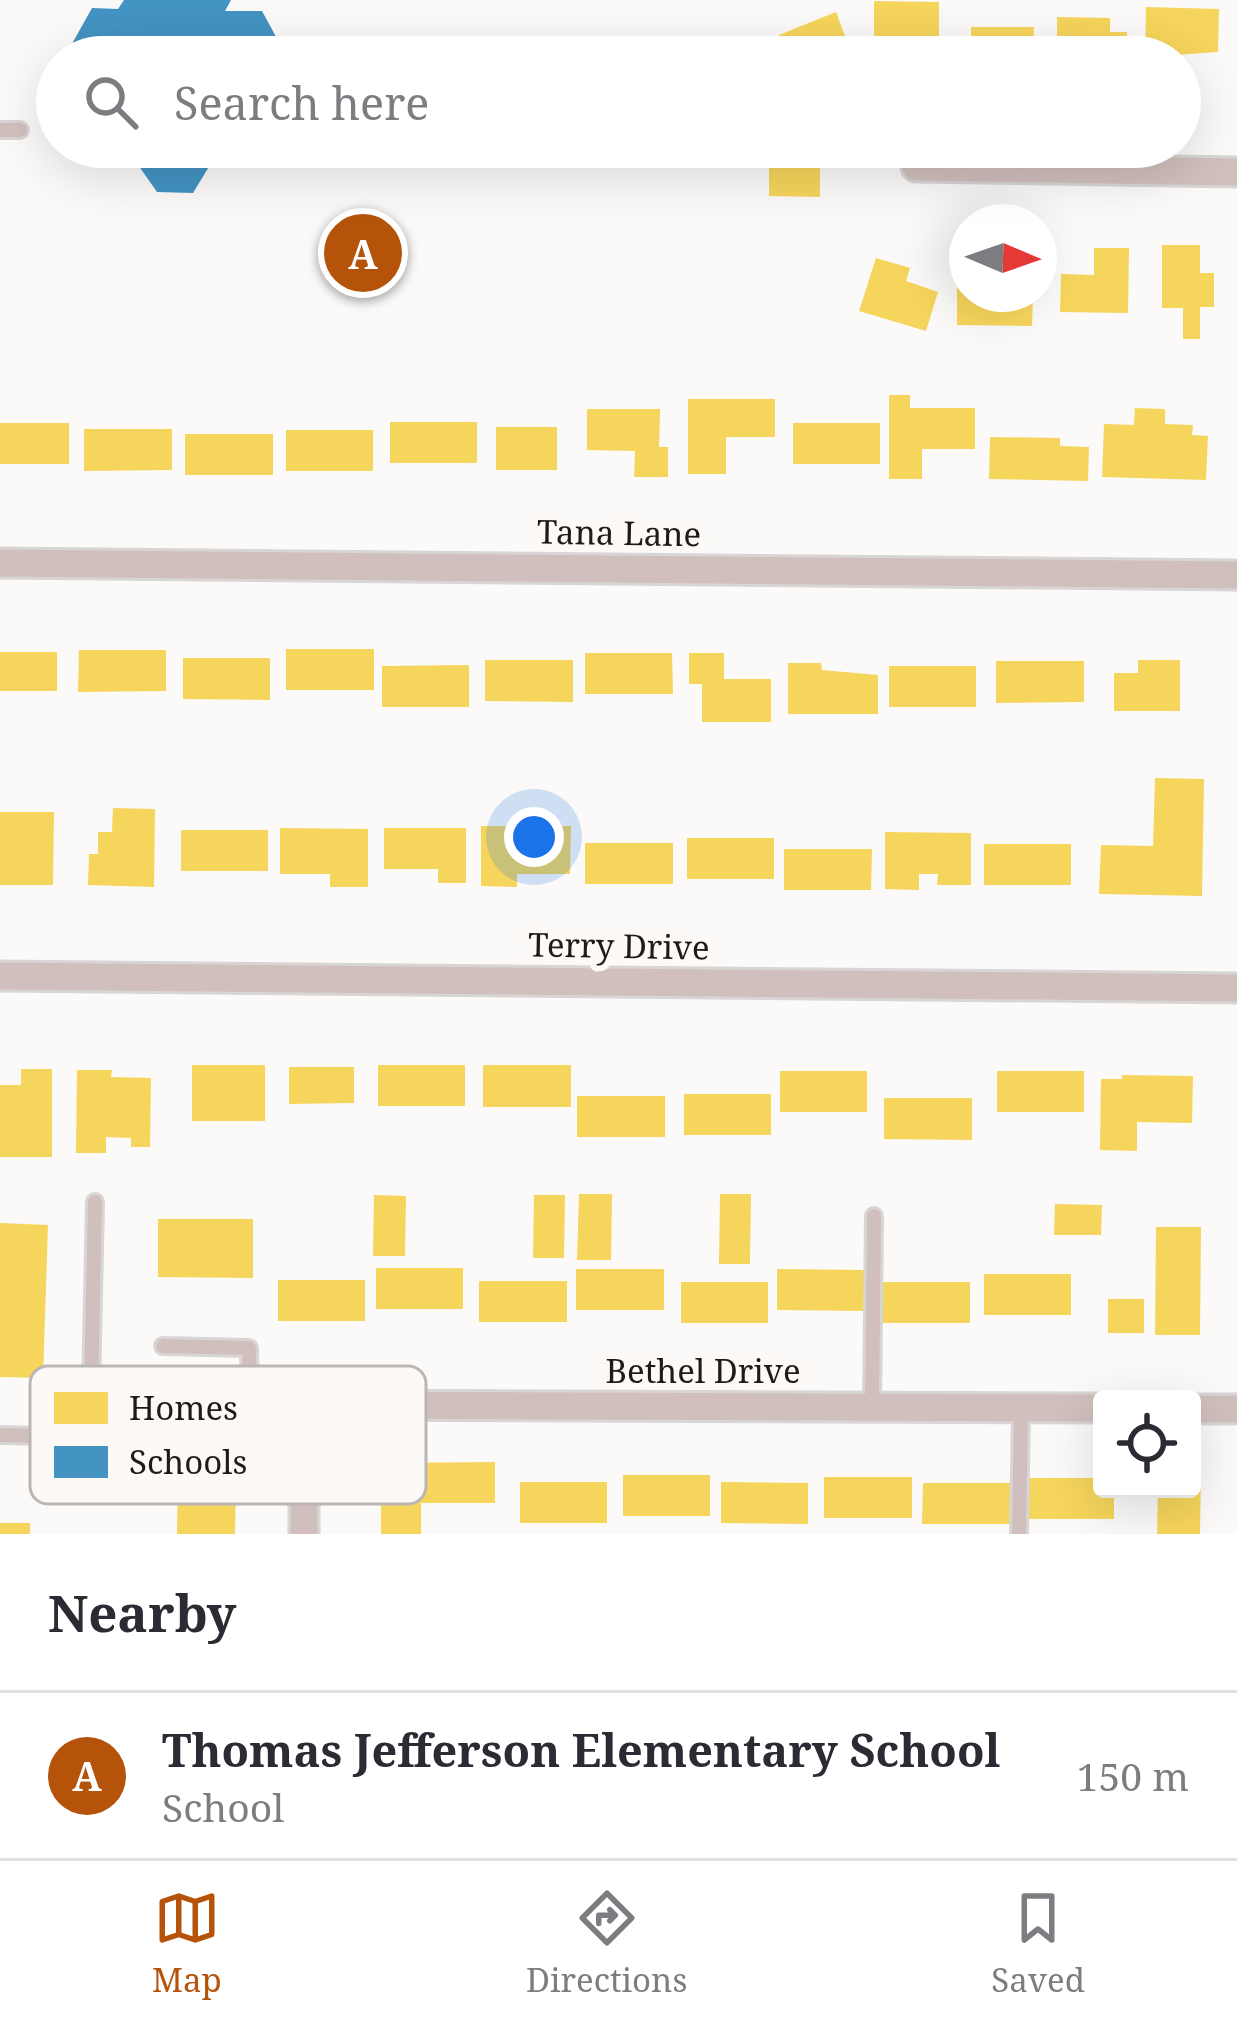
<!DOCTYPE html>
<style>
body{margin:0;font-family:"Noto Serif",serif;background:#f2f2f3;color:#2b2b33}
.controls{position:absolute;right:36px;bottom:36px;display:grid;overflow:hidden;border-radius:12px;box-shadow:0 12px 48px #0002}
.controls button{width:108px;height:108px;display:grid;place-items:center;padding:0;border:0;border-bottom:3px solid #e1e1e2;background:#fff;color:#2b2b33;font:60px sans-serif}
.compass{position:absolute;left:949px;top:204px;width:108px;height:108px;border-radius:50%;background:#fff;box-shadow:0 12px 48px #0002;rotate:92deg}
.you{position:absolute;left:534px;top:837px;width:42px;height:42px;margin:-30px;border:9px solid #fff;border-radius:50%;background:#1a73e8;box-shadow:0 0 0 18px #1a73e833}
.badge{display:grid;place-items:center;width:78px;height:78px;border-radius:50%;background:#b45309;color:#fff;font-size:39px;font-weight:700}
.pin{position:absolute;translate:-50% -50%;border:6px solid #fff;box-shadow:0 3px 12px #0006}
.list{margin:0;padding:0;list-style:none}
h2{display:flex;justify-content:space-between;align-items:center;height:156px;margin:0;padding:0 48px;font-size:51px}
h2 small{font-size:39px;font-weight:400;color:#7c7c81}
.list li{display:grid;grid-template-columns:78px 1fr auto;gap:36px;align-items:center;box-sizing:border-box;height:168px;padding:0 48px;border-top:3px solid #e1e1e2}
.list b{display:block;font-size:45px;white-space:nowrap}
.list p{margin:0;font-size:39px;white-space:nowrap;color:#7c7c81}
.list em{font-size:39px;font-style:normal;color:#7c7c81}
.icon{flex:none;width:66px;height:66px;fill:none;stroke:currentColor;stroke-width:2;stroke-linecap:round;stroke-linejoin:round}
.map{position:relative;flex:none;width:1237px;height:1534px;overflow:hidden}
.search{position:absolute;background:#fff;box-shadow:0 12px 48px #0002;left:36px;right:36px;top:36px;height:132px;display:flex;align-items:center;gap:30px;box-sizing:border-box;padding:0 42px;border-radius:66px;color:#7c7c81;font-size:45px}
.sheet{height:324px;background:#fff}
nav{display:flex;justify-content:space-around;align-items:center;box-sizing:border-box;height:168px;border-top:3px solid #e1e1e2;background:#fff;font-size:33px;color:#7c7c81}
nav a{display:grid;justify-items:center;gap:6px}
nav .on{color:#b45309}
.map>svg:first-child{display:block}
.homes{fill:#f6d55c}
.schools{fill:#4393c3}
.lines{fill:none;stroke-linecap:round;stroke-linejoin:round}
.service-casing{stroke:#d8d6d5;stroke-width:20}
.minor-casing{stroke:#d8d6d5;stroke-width:33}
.service{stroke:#d1bfbd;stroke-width:14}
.minor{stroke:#d1bfbd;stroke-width:27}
.labels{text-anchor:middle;stroke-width:12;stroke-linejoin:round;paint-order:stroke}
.street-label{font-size:33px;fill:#211a17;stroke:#fdf9f7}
.key{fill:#fdf9f7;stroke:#bbb6b4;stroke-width:3}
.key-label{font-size:33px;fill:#211a17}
</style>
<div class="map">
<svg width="1237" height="1534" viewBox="0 0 1237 1534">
<rect width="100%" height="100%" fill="#fcfaf8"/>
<g class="homes">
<path d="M 874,1 L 939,2 L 939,48 L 874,47 Z"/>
<path d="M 1146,7 L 1219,9 L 1218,52 L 1145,57 Z"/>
<path d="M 836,12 L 853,57 L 773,57 L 769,48 L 781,43 L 779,35 Z"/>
<path d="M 1057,17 L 1110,18 L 1110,32 L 1127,32 L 1126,57 L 1057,57 Z"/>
<path d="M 971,27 L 1034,27 L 1033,57 L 971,57 Z"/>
<path d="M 769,147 L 820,147 L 820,197 L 769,196 Z"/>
<path d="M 1162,245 L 1200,245 L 1200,273 L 1214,273 L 1214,307 L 1200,307 L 1200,339 L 1183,339 L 1183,308 L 1162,308 Z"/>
<path d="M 1094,248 L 1129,248 L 1128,313 L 1060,312 L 1061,274 L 1094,275 Z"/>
<path d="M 957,255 L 967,255 L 967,294 L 1033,294 L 1032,326 L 957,325 Z"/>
<path d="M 876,258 L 910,268 L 906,281 L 938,292 L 926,331 L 859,311 Z"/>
<path d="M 889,395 L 910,395 L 910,408 L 975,408 L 975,449 L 922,449 L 922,479 L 889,479 Z"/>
<path d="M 688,399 L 775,399 L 775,437 L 726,437 L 726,474 L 688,474 Z"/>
<path d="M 1135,408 L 1165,409 L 1165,424 L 1193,425 L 1192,435 L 1208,436 L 1206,480 L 1102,477 L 1104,424 L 1134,425 Z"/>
<path d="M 587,409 L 660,409 L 659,447 L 668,447 L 668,477 L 634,477 L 635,451 L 587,450 Z"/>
<rect x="390" y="422" width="87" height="41"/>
<rect x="0" y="423" width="69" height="41"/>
<rect x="793" y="423" width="87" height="41"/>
<rect x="496" y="427" width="61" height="43"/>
<path d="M 84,429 L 172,429 L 172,470 L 84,471 Z"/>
<rect x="286" y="430" width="87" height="41"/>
<rect x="185" y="434" width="88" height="41"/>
<path d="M 990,437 L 1060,438 L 1060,446 L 1089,447 L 1088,481 L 989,479 Z"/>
<rect x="286" y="649" width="88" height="41"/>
<path d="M 79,650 L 166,650 L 166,691 L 78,692 Z"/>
<rect x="0" y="652" width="57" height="39"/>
<path d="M 585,653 L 672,653 L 673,694 L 585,694 Z"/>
<path d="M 689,653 L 724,653 L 724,679 L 771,679 L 771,722 L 702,722 L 702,684 L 689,684 Z"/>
<path d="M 183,658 L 270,658 L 270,700 L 183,699 Z"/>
<path d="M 485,660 L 573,660 L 573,702 L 485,701 Z"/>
<path d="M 1138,660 L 1180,660 L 1180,711 L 1114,711 L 1114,673 L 1138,673 Z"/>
<path d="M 996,661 L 1084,661 L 1084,702 L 996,703 Z"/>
<path d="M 788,663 L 821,663 L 822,670 L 878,675 L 878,714 L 788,714 Z"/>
<path d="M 469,665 L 469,707 L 382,707 L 382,666 Z"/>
<rect x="889" y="666" width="87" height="41"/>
<path d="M 1155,778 L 1204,779 L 1202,896 L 1099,894 L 1101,845 L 1153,846 Z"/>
<path d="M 113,808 L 155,809 L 154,887 L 88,885 L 89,854 L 98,854 L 98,832 L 112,832 Z"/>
<path d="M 0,812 L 54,812 L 53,885 L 0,885 Z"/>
<path d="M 481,826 L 571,826 L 570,874 L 517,874 L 517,887 L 481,886 Z"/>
<path d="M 280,828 L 368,829 L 368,887 L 330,887 L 330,874 L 280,874 Z"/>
<path d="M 384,828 L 466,828 L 466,883 L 438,883 L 438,869 L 384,869 Z"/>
<rect x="181" y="830" width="87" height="41"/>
<path d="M 885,832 L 971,833 L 971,885 L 937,885 L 938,874 L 919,874 L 919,890 L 885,889 Z"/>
<rect x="687" y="838" width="87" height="41"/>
<rect x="585" y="843" width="88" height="41"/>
<rect x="984" y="844" width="87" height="41"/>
<path d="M 784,849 L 872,849 L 871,890 L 784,890 Z"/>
<rect x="192" y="1065" width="73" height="56"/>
<rect x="378" y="1065" width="87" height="41"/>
<rect x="483" y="1065" width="88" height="42"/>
<path d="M 289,1067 L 354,1067 L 354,1103 L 289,1104 Z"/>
<path d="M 21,1069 L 52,1069 L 52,1157 L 0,1157 L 0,1085 L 21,1085 Z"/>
<path d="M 77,1070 L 112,1070 L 111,1077 L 151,1078 L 150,1147 L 131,1147 L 131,1138 L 106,1137 L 106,1153 L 76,1153 Z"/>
<rect x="780" y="1071" width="87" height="41"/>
<rect x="997" y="1071" width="87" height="41"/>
<path d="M 1122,1075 L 1193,1076 L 1192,1123 L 1137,1122 L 1137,1151 L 1100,1150 L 1101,1079 L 1122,1079 Z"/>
<rect x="684" y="1094" width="87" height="41"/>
<rect x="577" y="1096" width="88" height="41"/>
<path d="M 884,1098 L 972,1098 L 972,1140 L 884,1139 Z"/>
<path d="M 579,1194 L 612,1194 L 611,1260 L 577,1260 Z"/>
<path d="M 720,1194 L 751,1194 L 750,1264 L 719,1264 Z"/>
<path d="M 374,1195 L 406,1196 L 405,1256 L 373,1256 Z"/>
<path d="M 534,1195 L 565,1195 L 564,1258 L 533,1258 Z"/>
<path d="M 1055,1204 L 1102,1205 L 1101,1235 L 1054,1235 Z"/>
<path d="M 158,1219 L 253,1219 L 253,1278 L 158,1277 Z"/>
<path d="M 0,1223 L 48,1225 L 43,1378 L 0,1377 Z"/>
<path d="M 1156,1227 L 1201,1227 L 1200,1335 L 1155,1335 Z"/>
<rect x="376" y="1268" width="87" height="41"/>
<rect x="576" y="1269" width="88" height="41"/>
<path d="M 777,1269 L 865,1270 L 865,1311 L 777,1310 Z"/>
<rect x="984" y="1274" width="87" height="41"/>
<rect x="278" y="1280" width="87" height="41"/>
<rect x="479" y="1281" width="88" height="41"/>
<rect x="681" y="1282" width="87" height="41"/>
<rect x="882" y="1282" width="88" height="41"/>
<rect x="1108" y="1299" width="36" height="34"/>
<path d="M 495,1462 L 495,1503 L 421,1503 L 421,1534 L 381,1534 L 381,1463 Z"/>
<path d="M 178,1469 L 236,1470 L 235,1534 L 177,1534 Z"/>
<rect x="623" y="1475" width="87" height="41"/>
<path d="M 1192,1475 L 1201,1475 L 1200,1534 L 1157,1534 L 1158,1489 L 1192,1489 Z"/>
<rect x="824" y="1477" width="88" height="41"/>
<path d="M 1026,1478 L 1102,1478 L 1102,1489 L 1114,1489 L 1114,1519 L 1026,1519 Z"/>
<rect x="520" y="1482" width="87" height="41"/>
<path d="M 721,1482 L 808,1483 L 808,1524 L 721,1523 Z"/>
<path d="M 923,1483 L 1010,1483 L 1010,1524 L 922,1524 Z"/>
<rect x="0" y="1523" width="30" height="11"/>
</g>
<g class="schools">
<path d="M 124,0 L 231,0 L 225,11 L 262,11 L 281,46 L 274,57 L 81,57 L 73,42 L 92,8 L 118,9 Z"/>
<path d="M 87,147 L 266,147 L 261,155 L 225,154 L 213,160 L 193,193 L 157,192 L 129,152 L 90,151 Z"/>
</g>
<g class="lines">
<g class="service-casing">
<g id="service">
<path d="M 0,130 L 20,130"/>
<path d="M 163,1346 L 249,1348 L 250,1404 L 304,1405"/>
<path d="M 872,1407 L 874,1216"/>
<path d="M 161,1423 L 249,1423 L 250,1404"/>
<path d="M 0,1435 L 90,1437 L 95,1202"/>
<path d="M 1019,1534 L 1021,1408"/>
</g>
</g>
<g class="minor-casing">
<g id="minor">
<path d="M 916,167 L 1237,172"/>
<path d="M 0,563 L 1237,575"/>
<path d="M 0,976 L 1237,988"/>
<path d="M 1192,1409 L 1237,1409"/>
<path d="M 304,1534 L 304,1405 L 1102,1408"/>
</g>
</g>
<use href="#service" class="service"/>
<use href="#minor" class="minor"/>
</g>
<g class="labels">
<g class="street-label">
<text transform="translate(619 533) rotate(1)" y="12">Tana Lane</text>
<text transform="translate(619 946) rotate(1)" y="12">Terry Drive</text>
<text x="703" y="1383">Bethel Drive</text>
</g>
</g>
<rect x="30" y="1366" width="396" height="138" rx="18" class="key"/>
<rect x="54" y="1392" width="54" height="32" fill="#f6d55c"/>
<rect x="54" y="1446" width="54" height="32" fill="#4393c3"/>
<g class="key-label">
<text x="129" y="1420">Homes</text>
<text x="129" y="1474">Schools</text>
</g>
</svg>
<div class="controls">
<button><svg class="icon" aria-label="locate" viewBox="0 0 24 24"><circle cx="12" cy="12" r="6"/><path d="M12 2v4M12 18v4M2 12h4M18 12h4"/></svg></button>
</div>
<svg class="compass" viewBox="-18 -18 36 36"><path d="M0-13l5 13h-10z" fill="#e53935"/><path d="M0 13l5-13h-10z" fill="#7c7c81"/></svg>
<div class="you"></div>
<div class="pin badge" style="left:363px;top:253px">A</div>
<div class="search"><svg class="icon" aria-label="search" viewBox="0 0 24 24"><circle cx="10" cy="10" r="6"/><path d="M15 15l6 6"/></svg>Search here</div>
</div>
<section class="sheet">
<h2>Nearby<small></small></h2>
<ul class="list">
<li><span class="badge">A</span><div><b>Thomas Jefferson Elementary School</b><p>School</p></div><em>150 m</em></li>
</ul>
</section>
<nav>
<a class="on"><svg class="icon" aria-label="map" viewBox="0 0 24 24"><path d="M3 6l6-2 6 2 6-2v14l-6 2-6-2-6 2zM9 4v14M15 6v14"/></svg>Map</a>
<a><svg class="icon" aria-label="directions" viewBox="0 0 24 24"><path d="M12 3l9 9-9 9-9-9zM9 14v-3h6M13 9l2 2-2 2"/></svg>Directions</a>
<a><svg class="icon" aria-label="saved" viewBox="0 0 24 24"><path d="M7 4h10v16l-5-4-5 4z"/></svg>Saved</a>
</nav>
